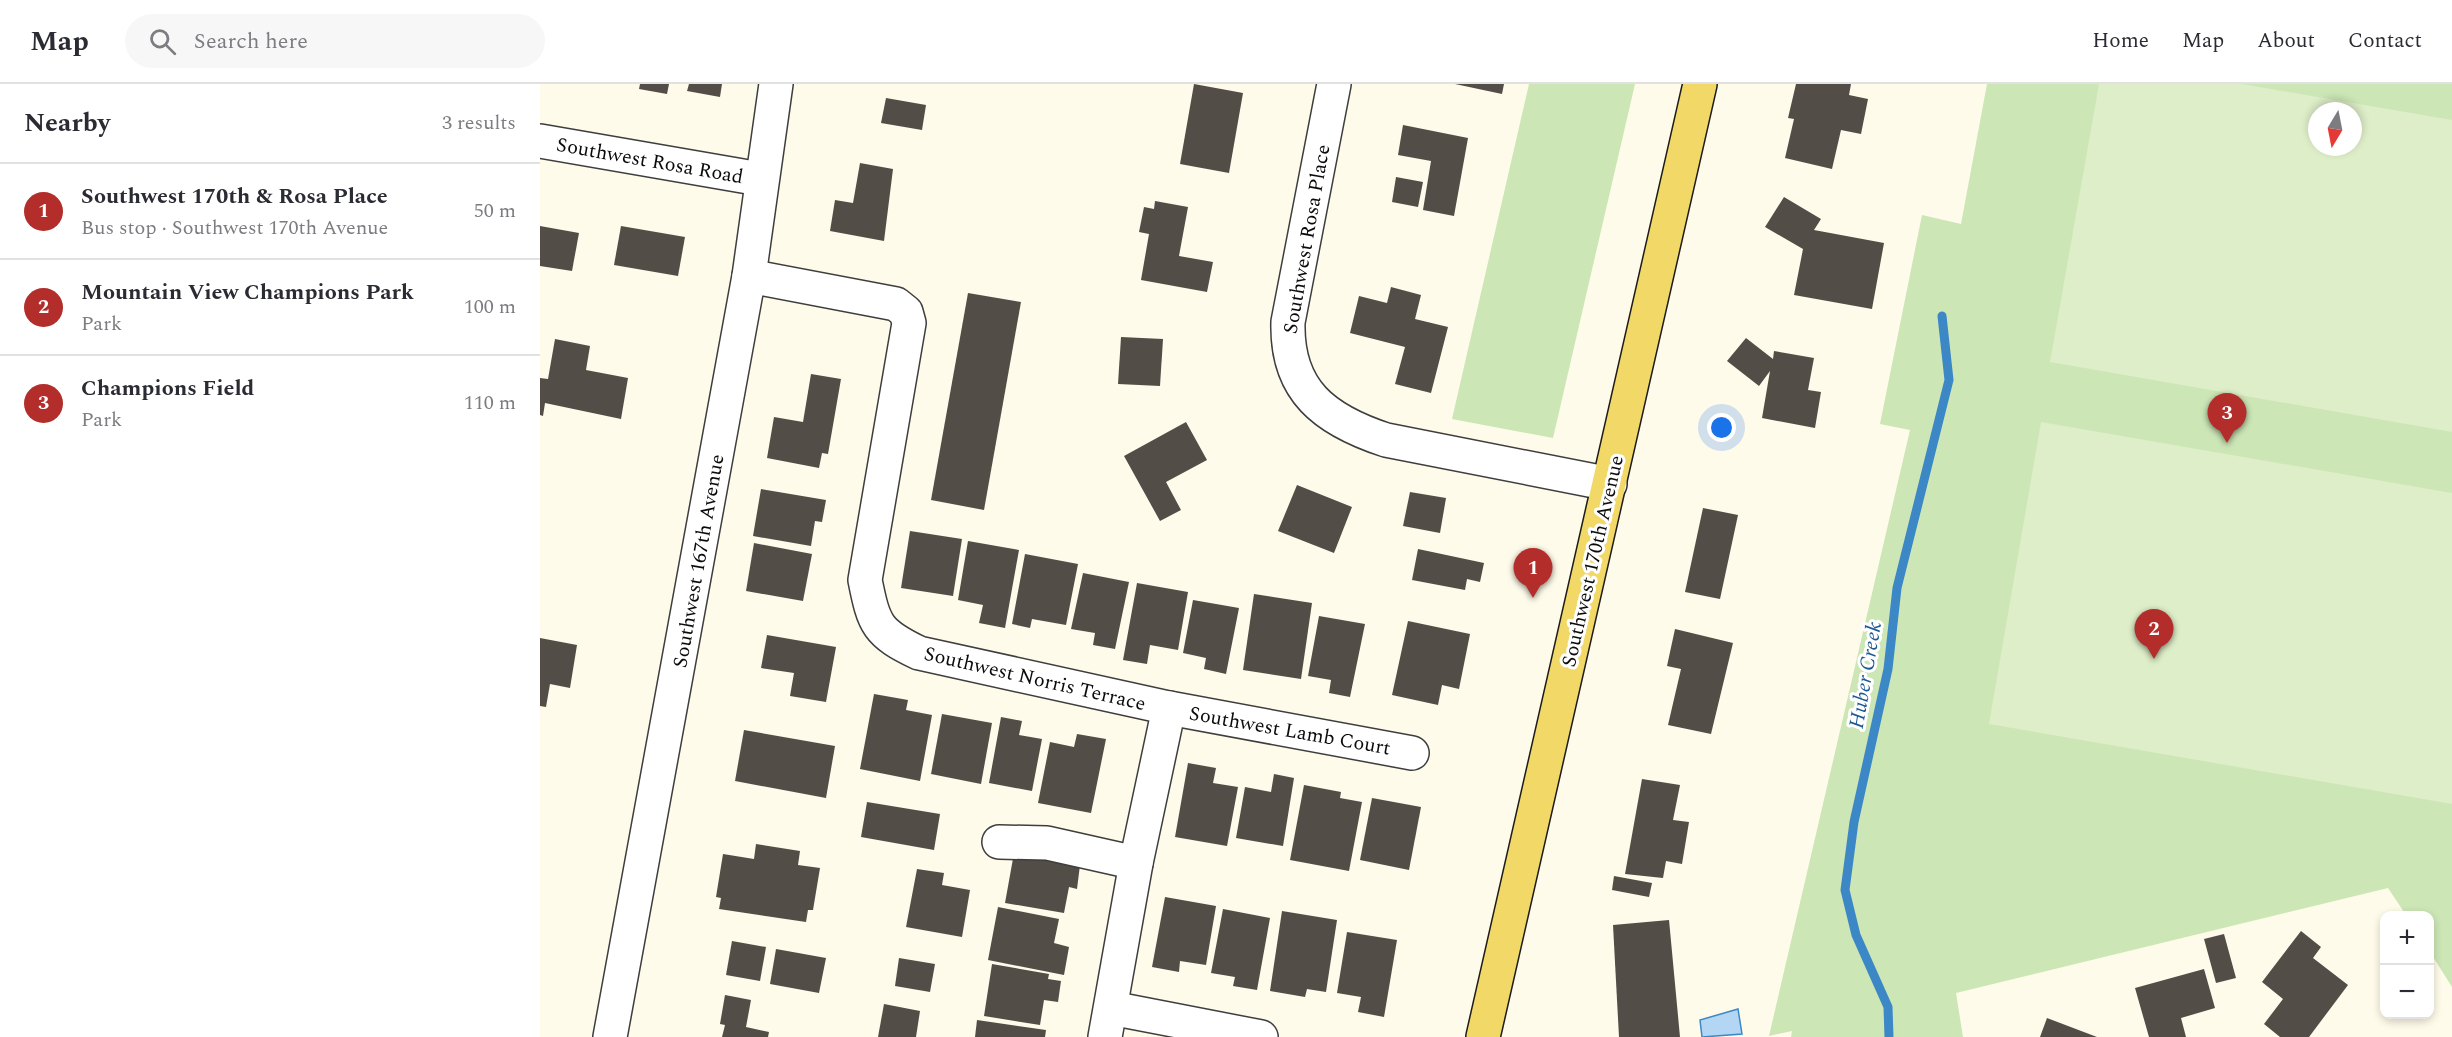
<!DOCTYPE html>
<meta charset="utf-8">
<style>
body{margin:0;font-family:Spectral,serif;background:#f7f7f7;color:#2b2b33}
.controls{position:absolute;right:18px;bottom:18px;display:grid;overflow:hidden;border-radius:12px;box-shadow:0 3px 9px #0003}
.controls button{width:54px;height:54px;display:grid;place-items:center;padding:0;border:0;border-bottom:2px solid #e1e1e2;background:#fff;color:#2b2b33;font:30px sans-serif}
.compass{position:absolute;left:1768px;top:18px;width:54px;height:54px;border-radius:50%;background:#fff;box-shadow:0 3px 9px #0003;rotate:190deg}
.you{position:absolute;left:1182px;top:344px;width:21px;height:21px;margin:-15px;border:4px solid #fff;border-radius:50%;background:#1a73e8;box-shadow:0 0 0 9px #1a73e833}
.badge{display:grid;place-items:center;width:39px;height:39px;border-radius:50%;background:#b32d2b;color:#fff;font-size:20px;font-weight:700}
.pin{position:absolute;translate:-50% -50px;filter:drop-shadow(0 2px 3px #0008)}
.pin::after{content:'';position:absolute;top:32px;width:21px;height:18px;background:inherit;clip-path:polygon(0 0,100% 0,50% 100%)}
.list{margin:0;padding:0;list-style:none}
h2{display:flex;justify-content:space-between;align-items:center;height:78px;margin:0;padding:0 24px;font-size:26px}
h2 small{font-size:20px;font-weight:400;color:#7c7c81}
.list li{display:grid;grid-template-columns:39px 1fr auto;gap:18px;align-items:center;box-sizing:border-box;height:96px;padding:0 24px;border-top:2px solid #e1e1e2}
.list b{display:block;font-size:22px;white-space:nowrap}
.list p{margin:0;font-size:20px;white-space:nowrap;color:#7c7c81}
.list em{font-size:20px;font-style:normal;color:#7c7c81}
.icon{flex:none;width:33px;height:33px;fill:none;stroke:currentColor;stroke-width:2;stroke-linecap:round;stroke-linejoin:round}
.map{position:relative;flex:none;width:1912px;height:953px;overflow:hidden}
header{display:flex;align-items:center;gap:36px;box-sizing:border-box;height:84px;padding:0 30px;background:#fff;border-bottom:2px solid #e1e1e2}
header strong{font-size:28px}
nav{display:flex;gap:33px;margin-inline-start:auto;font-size:21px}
.search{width:420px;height:54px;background:#f7f7f7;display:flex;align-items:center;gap:15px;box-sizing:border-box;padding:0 21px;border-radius:33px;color:#7c7c81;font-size:22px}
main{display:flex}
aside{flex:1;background:#fff}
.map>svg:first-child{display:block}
.green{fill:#cce6b6;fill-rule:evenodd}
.pitch{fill:#deeec8;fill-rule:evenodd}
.water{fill:#b2d6f3;stroke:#3c87c6;stroke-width:1.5}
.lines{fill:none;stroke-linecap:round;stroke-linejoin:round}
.stream{stroke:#3c87c6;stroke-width:9}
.building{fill:#534d48}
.minor-casing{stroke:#3e3e3e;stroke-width:36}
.major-casing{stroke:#1c1c1c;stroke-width:36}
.minor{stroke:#fff;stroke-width:33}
.major{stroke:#f2d867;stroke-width:33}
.labels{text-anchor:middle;stroke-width:6;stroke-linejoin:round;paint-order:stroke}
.street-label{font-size:20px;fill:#0b0b0b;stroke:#fff}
.water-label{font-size:21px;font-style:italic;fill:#1c5995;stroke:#fff}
</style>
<header>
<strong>Map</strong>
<div class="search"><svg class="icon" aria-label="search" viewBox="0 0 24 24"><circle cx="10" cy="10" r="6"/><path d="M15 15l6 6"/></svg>Search here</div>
<nav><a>Home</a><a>Map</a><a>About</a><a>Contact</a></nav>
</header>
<main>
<aside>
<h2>Nearby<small>3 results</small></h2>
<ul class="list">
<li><span class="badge">1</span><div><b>Southwest 170th &amp; Rosa Place</b><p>Bus stop · Southwest 170th Avenue</p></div><em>50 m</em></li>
<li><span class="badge">2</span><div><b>Mountain View Champions Park</b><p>Park</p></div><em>100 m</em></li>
<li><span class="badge">3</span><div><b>Champions Field</b><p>Park</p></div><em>110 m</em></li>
</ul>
</aside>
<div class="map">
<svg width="1912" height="953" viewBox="0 0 1912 953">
<rect width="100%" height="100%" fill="#fefbea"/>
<g class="green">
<path d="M 989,0 L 1095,0 L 1013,354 L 912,335 Z"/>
<path d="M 1447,0 L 1912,0 L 1912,903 L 1890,868 L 1890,832 L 1866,831 L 1848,804 L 1416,909 L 1423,953 L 1251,953 L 1252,947 L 1229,952 L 1370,346 L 1340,340 L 1382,131 L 1421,140 ZM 1777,27 L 1813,27 L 1813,63 L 1777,63 Z"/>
</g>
<g class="pitch">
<path d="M 1559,0 L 1702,0 L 1912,36 L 1912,348 L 1510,278 ZM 1777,27 L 1813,27 L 1813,63 L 1777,63 Z"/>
<path d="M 1501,338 L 1912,409 L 1912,720 L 1449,640 Z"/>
</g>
<path class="water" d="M 1198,925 L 1202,950 L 1162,953 L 1160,936 Z"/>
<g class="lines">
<path class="stream" d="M 1349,953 L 1348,923 L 1316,851 L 1305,806 L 1314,738 L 1348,585 L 1357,504 L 1409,296 L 1402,232"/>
</g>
<g class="building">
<path d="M 100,0 L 129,0 L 127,10 L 99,5 Z"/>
<path d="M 149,0 L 182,0 L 180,13 L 147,7 Z"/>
<path d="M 654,0 L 703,9 L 689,89 L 640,80 Z"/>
<path d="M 915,0 L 964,0 L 962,10 Z"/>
<path d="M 1256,0 L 1311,0 L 1309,11 L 1328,15 L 1321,50 L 1301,46 L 1292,85 L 1245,74 L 1254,35 L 1248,34 Z"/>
<path d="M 346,14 L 386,21 L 382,46 L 341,39 Z"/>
<path d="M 863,41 L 928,54 L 914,132 L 883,126 L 891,77 L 858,71 Z"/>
<path d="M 320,79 L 353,85 L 344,157 L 290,147 L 295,116 L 313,119 Z"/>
<path d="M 856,93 L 883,98 L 878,123 L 852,118 Z"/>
<path d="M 1244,113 L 1281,135 L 1274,146 L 1344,159 L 1332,225 L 1254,211 L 1263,165 L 1225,143 Z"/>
<path d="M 615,117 L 648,123 L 639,172 L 673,178 L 667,208 L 601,196 L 609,150 L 599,148 L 604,123 L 614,125 Z"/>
<path d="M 0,142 L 39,149 L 32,187 L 0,182 Z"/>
<path d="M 81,142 L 145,153 L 138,192 L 74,181 Z"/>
<path d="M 851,203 L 881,211 L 875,235 L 908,243 L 891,309 L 855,300 L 865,263 L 810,249 L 819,212 L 847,219 Z"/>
<path d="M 428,209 L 481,218 L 444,426 L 391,416 Z"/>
<path d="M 581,253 L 623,255 L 620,302 L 578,300 Z"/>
<path d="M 1206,254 L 1233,275 L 1234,267 L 1274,274 L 1268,306 L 1281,308 L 1275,344 L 1222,334 L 1230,287 L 1219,302 L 1187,277 Z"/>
<path d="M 15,255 L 50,262 L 46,286 L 88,294 L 81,335 L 5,319 L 3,332 L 0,331 L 0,294 L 8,295 Z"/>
<path d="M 271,290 L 301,295 L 288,370 L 282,369 L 279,384 L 227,374 L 234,333 L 263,338 Z"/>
<path d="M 646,338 L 667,376 L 626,398 L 641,426 L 620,437 L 584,372 Z"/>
<path d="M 757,401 L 812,423 L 794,469 L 738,447 Z"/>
<path d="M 221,405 L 286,416 L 282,438 L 275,437 L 271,462 L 213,452 Z"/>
<path d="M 870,408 L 906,414 L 900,449 L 863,442 Z"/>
<path d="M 1163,424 L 1198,431 L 1180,515 L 1145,508 Z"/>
<path d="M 370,447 L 422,455 L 413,512 L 361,504 Z"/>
<path d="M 428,457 L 479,466 L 465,544 L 439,539 L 443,521 L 418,516 Z"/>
<path d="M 214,459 L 272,470 L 263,517 L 206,507 Z"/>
<path d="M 878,465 L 944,479 L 940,498 L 927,495 L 925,506 L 872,496 Z"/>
<path d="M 485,470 L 538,480 L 526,541 L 492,535 L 490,544 L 472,540 Z"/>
<path d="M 543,489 L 589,498 L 575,565 L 553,561 L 555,549 L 531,545 Z"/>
<path d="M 597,499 L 648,508 L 638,566 L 610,561 L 607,580 L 583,576 Z"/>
<path d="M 714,510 L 772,519 L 761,595 L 703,586 Z"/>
<path d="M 653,516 L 699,524 L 686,590 L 664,585 L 666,574 L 643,569 Z"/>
<path d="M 779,532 L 825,540 L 810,613 L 789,609 L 791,596 L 768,592 Z"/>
<path d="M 868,537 L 930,550 L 919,605 L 902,601 L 898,621 L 852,611 Z"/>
<path d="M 1135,545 L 1193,559 L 1171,650 L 1128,641 L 1141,585 L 1127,582 Z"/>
<path d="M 227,551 L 296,563 L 286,618 L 250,612 L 254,589 L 221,584 Z"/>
<path d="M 0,554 L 37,561 L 30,604 L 10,600 L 6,623 L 0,622 Z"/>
<path d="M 334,610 L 368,616 L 366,626 L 392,631 L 380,697 L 320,685 Z"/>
<path d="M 402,630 L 452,639 L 441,700 L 391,690 Z"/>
<path d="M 461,633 L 482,637 L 479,651 L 502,655 L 492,707 L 449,699 Z"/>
<path d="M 204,646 L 295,662 L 286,714 L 195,697 Z"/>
<path d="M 537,650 L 566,655 L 551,729 L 498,719 L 510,658 L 534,663 Z"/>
<path d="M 648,679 L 676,684 L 673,699 L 698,703 L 687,762 L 635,753 Z"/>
<path d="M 734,690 L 754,694 L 743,762 L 696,754 L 705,703 L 731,708 Z"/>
<path d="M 1102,695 L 1140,701 L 1133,736 L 1149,738 L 1142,780 L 1126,777 L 1123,794 L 1085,790 Z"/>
<path d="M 764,701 L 801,708 L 800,714 L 822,718 L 809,787 L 750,776 Z"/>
<path d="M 832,714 L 881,723 L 869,786 L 820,776 Z"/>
<path d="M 327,718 L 400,730 L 394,766 L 321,753 Z"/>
<path d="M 216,760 L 260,767 L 258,781 L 280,784 L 273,826 L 268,826 L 266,838 L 179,825 L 181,814 L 176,813 L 183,770 L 214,775 Z"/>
<path d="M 474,769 L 540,781 L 537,805 L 529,803 L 524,829 L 465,819 Z"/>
<path d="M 377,785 L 404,789 L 402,801 L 430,806 L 422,853 L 366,843 Z"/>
<path d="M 1074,792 L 1112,799 L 1109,813 L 1072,806 Z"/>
<path d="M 625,813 L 676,822 L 666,881 L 640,877 L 639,888 L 612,883 Z"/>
<path d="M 458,823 L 519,835 L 514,859 L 529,863 L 524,891 L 448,876 Z"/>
<path d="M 683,825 L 730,834 L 717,906 L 693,902 L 695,893 L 671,889 Z"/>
<path d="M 742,827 L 797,836 L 786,908 L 767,905 L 765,913 L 730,907 Z"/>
<path d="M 1129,836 L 1140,953 L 1079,953 L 1073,841 Z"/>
<path d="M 1761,847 L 1781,863 L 1773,874 L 1808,901 L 1769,953 L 1740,953 L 1724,940 L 1743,915 L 1722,898 Z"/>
<path d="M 807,848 L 857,856 L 844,933 L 818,928 L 821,913 L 797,909 Z"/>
<path d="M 1684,850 L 1696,894 L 1676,899 L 1664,855 Z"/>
<path d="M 192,857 L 226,863 L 220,897 L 186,891 Z"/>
<path d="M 236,865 L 286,874 L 279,909 L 230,900 Z"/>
<path d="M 359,874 L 395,880 L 390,908 L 355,902 Z"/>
<path d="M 452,880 L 509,890 L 508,895 L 521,897 L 518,918 L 504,916 L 500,941 L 444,932 Z"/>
<path d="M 1664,885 L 1675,924 L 1641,934 L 1646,953 L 1609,953 L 1595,904 Z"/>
<path d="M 185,911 L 211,916 L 206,943 L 229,948 L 228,953 L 182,953 L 185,941 L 180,940 Z"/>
<path d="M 344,920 L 380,927 L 376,953 L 338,953 Z"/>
<path d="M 1507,934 L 1557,953 L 1500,953 Z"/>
<path d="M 437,936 L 506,946 L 505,953 L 435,953 Z"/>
</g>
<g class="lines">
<g class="minor-casing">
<g id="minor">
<path d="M 794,0 L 748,238 C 746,307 785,336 846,356 L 1070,400"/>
<path d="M 0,57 L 220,95"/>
<path d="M 209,192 L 356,220 L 366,228 L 369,239 L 325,496 C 334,541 337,549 379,569 L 629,624 L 872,669"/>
<path d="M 459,758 L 507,759 L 596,779"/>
<path d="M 571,924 L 721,953"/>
<path d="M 70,953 L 209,192 L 236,0"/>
<path d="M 565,953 L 596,779 L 629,624"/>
</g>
</g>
<g class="major-casing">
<path id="major" d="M 943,953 L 1160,0"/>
</g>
<use href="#minor" class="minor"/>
<use href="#major" class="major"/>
</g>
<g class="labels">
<g class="street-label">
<text transform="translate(110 76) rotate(10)" y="7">Southwest Rosa Road</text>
<text transform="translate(766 155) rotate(-80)" y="7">Southwest Rosa Place</text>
<text transform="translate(158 477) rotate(-80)" y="7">Southwest 167th Avenue</text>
<text transform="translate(1052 477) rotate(-77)" y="7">Southwest 170th Avenue</text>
<text transform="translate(495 594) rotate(13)" y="7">Southwest Norris Terrace</text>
<text transform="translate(750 646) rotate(10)" y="7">Southwest Lamb Court</text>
</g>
<g class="water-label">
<text transform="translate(1325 591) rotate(-80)" y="7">Huber Creek</text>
</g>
</g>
</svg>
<div class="controls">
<button>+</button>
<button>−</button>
</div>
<svg class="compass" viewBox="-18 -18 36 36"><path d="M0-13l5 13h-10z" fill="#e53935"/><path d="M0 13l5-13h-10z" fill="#7c7c81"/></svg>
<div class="you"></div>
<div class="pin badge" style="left:993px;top:514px">1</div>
<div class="pin badge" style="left:1614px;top:575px">2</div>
<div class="pin badge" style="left:1687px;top:359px">3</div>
</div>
</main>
